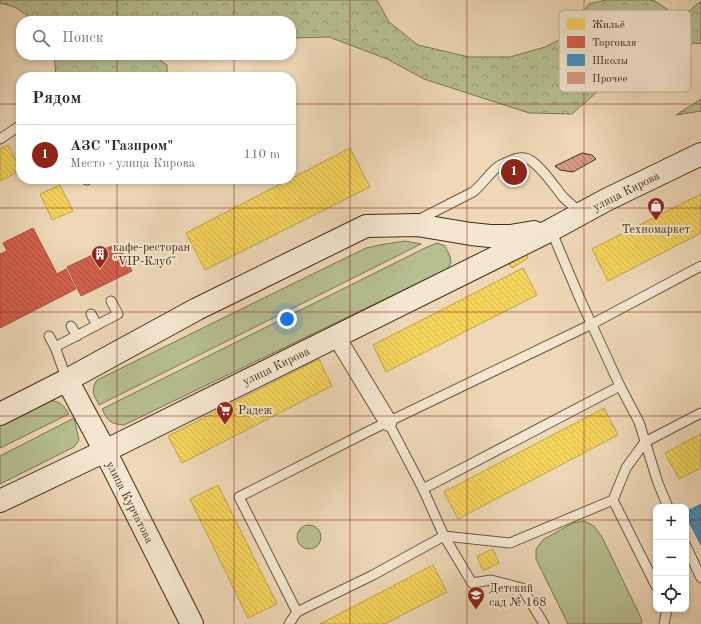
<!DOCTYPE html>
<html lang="ru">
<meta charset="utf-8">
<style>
body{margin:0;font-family:"Old Standard TT",serif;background:#f2f2f3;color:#2b2b33}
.controls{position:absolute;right:12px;bottom:12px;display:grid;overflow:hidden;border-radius:8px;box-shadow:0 2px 6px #0003}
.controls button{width:36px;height:36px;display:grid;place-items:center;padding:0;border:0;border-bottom:1px solid #e1e1e2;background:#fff;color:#2b2b33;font:20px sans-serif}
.you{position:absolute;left:287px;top:319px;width:14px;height:14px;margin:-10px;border:3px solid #fff;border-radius:50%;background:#1a73e8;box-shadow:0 0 0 6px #1a73e833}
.badge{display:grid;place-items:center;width:26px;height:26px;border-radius:50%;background:#8f2418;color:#fff;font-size:13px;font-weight:700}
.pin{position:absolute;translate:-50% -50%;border:2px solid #fff;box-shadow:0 1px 4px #0006}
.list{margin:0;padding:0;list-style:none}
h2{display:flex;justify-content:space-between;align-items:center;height:52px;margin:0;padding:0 16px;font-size:17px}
h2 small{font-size:13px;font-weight:400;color:#7c7c81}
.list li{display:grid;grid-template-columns:26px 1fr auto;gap:12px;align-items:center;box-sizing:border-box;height:60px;padding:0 16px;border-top:1px solid #e1e1e2}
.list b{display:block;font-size:15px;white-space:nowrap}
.list p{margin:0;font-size:13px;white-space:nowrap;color:#7c7c81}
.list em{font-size:13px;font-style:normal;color:#7c7c81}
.icon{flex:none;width:22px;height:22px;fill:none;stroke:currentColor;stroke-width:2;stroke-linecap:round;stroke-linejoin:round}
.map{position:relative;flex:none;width:701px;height:624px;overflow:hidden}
.search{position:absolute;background:#fff;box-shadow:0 2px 6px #0003;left:16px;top:16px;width:280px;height:44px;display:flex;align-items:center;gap:10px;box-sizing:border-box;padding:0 14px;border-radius:16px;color:#7c7c81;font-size:15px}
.panel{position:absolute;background:#fff;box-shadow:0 2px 6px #0003;left:16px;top:72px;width:280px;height:112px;border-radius:16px}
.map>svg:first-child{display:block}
.grass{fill:#b6bf90;stroke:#7b7653}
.forest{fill:url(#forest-crowns);stroke:#7b7653}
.homes{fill:url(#homes-back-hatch);stroke:#bfa347}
.shops{fill:url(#shops-back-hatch);stroke:#a9513c}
.schools{fill:url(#schools-back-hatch);stroke:#42748f}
.building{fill:url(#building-back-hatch);stroke:#402d16}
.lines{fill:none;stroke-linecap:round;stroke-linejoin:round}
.lane-casing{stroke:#6c583e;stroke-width:11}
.street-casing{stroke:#6c583e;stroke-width:19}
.secondary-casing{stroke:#402d16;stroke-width:24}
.lane{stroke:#f4e6d0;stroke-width:9}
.street{stroke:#f4e6d0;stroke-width:17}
.secondary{stroke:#f4e6d0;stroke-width:22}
.grid{fill:none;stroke:#8f2418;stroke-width:1;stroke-opacity:0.55}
.labels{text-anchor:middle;stroke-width:4;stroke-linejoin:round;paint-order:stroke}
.street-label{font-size:12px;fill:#402d16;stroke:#f4e6d0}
.poi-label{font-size:12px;fill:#402d16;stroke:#f4e6d0;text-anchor:start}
.key{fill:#f4e6d0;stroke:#beae98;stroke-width:1}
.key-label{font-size:11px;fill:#402d16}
</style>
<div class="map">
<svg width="701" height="624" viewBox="0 0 701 624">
<defs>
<pattern id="forest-crowns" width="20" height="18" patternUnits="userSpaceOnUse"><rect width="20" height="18" fill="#b6bf90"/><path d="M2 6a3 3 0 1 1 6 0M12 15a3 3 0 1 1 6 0" fill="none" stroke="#959c75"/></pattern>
<pattern id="homes-back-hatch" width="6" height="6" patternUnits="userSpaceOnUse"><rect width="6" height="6" fill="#f6d55c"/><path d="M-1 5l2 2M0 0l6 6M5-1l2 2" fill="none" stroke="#d4b74f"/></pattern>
<pattern id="shops-back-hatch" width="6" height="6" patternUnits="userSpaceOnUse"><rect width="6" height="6" fill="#d6604d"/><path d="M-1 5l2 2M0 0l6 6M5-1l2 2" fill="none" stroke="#af503f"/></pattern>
<pattern id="schools-back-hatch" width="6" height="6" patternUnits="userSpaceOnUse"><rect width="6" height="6" fill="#4393c3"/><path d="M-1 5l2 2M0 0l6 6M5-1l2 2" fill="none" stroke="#39789d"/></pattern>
<pattern id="building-back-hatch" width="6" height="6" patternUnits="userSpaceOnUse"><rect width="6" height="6" fill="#d99b82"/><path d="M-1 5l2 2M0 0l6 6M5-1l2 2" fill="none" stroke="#b17f69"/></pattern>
</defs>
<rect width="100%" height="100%" fill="#eed8b7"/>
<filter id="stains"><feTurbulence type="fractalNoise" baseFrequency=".005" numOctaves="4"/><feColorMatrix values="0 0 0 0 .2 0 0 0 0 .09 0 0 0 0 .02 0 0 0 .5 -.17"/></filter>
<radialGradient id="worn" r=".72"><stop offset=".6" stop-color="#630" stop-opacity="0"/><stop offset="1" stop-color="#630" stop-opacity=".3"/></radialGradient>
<g class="grass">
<path d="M 405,241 L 421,244 L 99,405 C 94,395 90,391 97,380 L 331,265 L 366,248 L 385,244 Z"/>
<path d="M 437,243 L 445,246 L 450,256 L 451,263 L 447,269 L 124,425 C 110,424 108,421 102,409 L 425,248 Z"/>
<path d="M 50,400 C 60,402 64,405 69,414 L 0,448 L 0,424 Z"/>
<path d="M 74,418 L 79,440 L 74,447 L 0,484 L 0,456 Z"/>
<path d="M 584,521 L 594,526 L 602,537 L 642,620 L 641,624 L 568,624 L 536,559 L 536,549 L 544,539 L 573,523 Z"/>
<circle cx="309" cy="537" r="12"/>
</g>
<g class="forest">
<path d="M 0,0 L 377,0 L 389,22 L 418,45 L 469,57 L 510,57 L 545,47 L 567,36 L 589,4 L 606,0 L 651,0 L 655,1 L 680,18 L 701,1 L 701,44 L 694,43 L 598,91 L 572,114 L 529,113 L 424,79 L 387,59 L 329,37 L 291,38 L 291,21 L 35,21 L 15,7 L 0,3 Z"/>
<path d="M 54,55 L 153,55 L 167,65 L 167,77 L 56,77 Z"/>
<path d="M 701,99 L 701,111 L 676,115 Z"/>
</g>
<g class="homes">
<path d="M 8,145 L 21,170 L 0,181 L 0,149 Z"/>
<path d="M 350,148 L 370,187 L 205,270 L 186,233 Z"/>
<path d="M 60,185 L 73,211 L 52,220 L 40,194 Z"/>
<path d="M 701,194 L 701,233 L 608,281 L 592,249 Z"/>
<path d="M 524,250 L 528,258 L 512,268 L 507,261 Z"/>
<path d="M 523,268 L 537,295 L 386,372 L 373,345 Z"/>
<path d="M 319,359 L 332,386 L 182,463 L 168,436 Z"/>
<path d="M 604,408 L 618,435 L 458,519 L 444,492 Z"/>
<path d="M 701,434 L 701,468 L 679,479 L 665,453 Z"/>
<path d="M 218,485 L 277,604 L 248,618 L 190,499 Z"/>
<path d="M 493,549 L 499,563 L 483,571 L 477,556 Z"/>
<path d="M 433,565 L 447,592 L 385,624 L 320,624 Z"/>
</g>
<g class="shops">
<path d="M 33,228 L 57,274 L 66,269 L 76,289 L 0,328 L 0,254 L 7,251 L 3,243 Z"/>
<path d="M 118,243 L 132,271 L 81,296 L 67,267 Z"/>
</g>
<path class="schools" d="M 701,504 L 701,545 L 686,516 L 686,512 Z"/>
<g class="building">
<path d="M 582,153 L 592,155 L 596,159 L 573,172 L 560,170 L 555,166 Z"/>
<path d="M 523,160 L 528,177 L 506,184 L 501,166 Z"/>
</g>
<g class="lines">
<g class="lane-casing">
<g id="lane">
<path d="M 0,139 L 18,127 L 21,126"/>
<path d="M 86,179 L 87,180"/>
<path d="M 416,221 L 473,192 C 483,184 489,173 499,166 C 506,162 517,156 525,158 C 537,160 555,187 563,197 C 569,203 575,208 582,213"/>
<path d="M 551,230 L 580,299 L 620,386 L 639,422 L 658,483 L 668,507"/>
<path d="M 91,314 L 97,325"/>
<path d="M 71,326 L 77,336"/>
<path d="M 49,336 L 55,347"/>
<path d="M 67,380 L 55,347 L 118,314 L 111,301"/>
<path d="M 388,422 L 423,489 L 444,536 L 510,543 L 613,500 L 656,586"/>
<path d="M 423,489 L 620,386"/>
<path d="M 613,500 L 626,468 L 645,442 L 701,413"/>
<path d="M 686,546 L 701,578"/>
<path d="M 297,612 L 373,575 L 444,536 L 472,583 L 491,580 L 522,588 L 544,624"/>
<path d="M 289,624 L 297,612 L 239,497 L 371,430 L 592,324 L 701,266"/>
<path d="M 664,624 L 667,609"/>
</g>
</g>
<g class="street-casing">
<path id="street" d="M 336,336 L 388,422"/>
</g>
<g class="secondary-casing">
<g id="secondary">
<path d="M 67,380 L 105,451 L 192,624"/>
<path d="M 0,414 L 67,380 L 197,309 L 366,226 L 417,225 L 471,234 L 490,236 L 510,236 L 534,232"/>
<path d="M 0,501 L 105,451 L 551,230 L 606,200 L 701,154"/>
</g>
</g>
<use href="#lane" class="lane"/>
<use href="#street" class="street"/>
<use href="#secondary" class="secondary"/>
</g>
<path class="grid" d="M 117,0 L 117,21M 234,0 L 234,21M 350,0 L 350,624M 467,0 L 467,624M 584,0 L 584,624M 117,55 L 117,77M 234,55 L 234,77M 0,104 L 21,104M 291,104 L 701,104M 117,179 L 117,624M 234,179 L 234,624M 0,208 L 701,208M 0,312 L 701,312M 0,416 L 701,416M 0,520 L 656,520M 686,520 L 701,520"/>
<defs>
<g id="shop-pin" transform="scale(0.9)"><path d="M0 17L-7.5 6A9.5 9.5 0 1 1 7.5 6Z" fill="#8f2418" stroke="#f4e6d0"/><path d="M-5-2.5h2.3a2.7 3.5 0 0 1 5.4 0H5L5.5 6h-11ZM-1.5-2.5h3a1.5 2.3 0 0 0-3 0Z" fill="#fff"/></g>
<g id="building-pin" transform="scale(0.9)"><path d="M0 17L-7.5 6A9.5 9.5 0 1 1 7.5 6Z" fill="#8f2418" stroke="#f4e6d0"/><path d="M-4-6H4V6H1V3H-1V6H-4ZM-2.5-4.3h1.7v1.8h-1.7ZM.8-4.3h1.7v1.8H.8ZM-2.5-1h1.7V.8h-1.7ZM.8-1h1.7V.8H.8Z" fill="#fff"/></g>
<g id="supermarket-pin" transform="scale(0.9)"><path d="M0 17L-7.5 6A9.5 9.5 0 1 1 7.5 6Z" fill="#8f2418" stroke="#f4e6d0"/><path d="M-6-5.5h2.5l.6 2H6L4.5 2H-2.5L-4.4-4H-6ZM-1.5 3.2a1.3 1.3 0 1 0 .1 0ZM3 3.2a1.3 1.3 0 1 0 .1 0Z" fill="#fff"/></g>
<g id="school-pin" transform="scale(0.9)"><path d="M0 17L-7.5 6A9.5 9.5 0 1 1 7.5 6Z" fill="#8f2418" stroke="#f4e6d0"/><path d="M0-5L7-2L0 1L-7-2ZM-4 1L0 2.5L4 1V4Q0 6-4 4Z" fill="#fff"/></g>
</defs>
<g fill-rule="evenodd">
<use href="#shop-pin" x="656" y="206"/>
<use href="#building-pin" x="100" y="254"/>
<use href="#supermarket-pin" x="225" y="410"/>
<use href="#school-pin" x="476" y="595"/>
</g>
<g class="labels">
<g class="street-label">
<text transform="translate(626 191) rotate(-27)" y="4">улица Кирова</text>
<text transform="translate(276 366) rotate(-26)" y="4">улица Кирова</text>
<text transform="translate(130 502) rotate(63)" y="4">улица Курчатова</text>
</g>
<g class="poi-label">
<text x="656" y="233" text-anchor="middle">Техномаркет</text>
<text x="113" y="251">кафе-ресторан<tspan x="113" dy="14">"VIP-Клуб"</tspan></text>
<text x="238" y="414">Радеж</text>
<text x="489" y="592">Детский<tspan x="489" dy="14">сад № 168</tspan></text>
</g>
</g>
<rect x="559" y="10" width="132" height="82" rx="6" class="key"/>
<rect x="567" y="18" width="18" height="12" fill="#f6d55c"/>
<rect x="567" y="36" width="18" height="12" fill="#d6604d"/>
<rect x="567" y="54" width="18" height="12" fill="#4393c3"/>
<rect x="567" y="72" width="18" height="12" fill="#d99b82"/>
<g class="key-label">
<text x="592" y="28">Жильё</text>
<text x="592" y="46">Торговля</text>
<text x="592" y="64">Школы</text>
<text x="592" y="82">Прочее</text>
</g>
<rect width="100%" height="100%" filter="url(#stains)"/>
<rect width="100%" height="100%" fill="url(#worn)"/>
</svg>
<div class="controls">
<button>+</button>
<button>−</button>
<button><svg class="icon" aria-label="locate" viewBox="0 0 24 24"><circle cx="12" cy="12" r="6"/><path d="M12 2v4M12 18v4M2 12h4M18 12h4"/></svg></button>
</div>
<div class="you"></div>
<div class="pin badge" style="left:514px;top:172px">1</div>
<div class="search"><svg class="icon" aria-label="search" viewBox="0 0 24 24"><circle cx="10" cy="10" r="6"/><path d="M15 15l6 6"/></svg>Поиск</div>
<section class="panel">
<h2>Рядом<small></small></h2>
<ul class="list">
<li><span class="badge">1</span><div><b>АЗС &quot;Газпром&quot;</b><p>Место · улица Кирова</p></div><em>110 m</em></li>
</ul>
</section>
</div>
